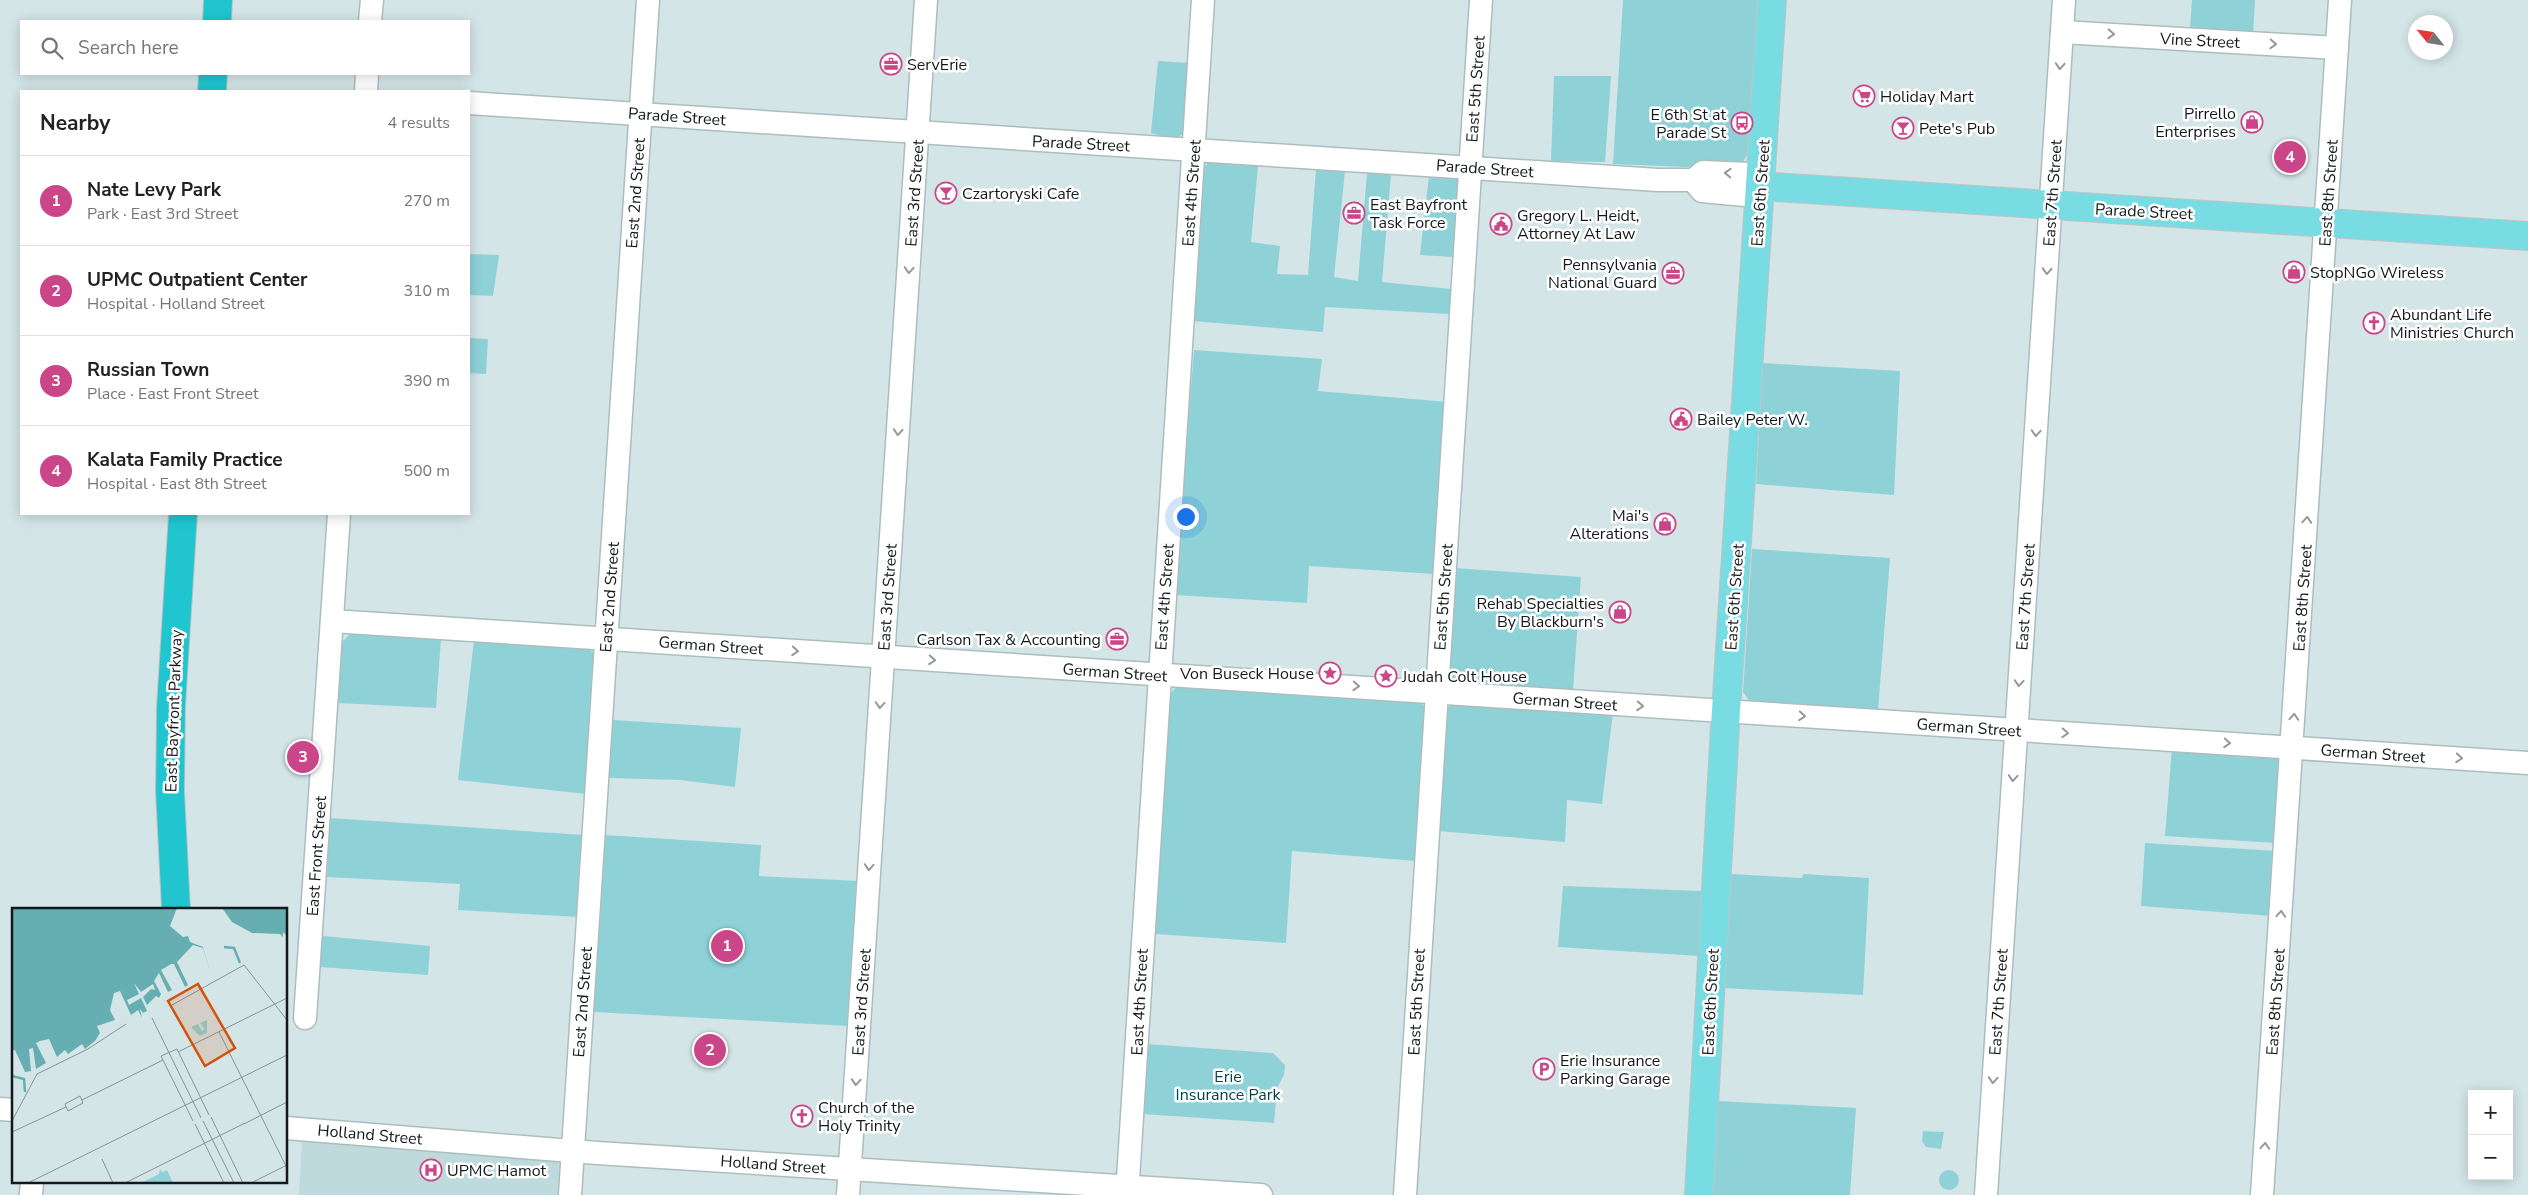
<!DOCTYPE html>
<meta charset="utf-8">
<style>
body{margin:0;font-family:"Nunito Sans",sans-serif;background:#f6f6f6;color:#222}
.controls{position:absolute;right:15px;bottom:15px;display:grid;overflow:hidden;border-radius:0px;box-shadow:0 2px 12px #0003}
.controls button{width:45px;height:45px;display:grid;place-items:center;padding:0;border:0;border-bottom:1px solid #e0e0e0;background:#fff;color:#222;font:25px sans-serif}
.compass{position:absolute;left:2408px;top:15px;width:45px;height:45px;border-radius:50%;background:#fff;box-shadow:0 2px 12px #0003;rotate:300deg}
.you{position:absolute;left:1185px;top:516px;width:18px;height:18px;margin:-12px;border:4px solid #fff;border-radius:50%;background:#1a73e8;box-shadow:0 0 0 8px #1a73e833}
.badge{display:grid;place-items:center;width:32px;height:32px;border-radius:50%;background:#ca4689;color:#fff;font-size:16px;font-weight:700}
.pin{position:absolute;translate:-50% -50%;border:2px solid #fff;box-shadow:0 1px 5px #0006}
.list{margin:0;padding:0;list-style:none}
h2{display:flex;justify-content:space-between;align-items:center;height:65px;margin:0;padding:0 20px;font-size:21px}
h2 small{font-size:16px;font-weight:400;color:#767676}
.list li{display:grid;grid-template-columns:32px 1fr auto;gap:15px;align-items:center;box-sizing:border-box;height:90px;padding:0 20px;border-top:1px solid #e0e0e0}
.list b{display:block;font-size:19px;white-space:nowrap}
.list p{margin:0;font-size:16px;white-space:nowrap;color:#767676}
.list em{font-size:16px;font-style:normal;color:#767676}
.icon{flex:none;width:28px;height:28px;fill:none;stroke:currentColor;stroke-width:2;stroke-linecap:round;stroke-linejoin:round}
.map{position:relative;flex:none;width:2528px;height:1195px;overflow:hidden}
.search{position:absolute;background:#fff;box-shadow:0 2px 12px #0003;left:20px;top:20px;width:450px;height:55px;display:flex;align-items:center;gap:12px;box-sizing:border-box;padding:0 18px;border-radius:0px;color:#767676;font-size:19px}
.panel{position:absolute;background:#fff;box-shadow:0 2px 12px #0003;left:20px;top:90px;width:450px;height:425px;border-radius:0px}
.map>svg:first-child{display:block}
.built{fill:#bfdadc}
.green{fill:#8ed2d8}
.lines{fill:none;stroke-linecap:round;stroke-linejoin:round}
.minor-casing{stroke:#acbdbe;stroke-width:25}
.major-casing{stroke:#c2c3c3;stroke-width:30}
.highway-casing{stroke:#c2c3c3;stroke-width:30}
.minor{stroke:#fff;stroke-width:22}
.major{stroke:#79dce3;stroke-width:28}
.highway{stroke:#20c5d0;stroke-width:28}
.oneway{stroke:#959898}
.labels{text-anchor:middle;stroke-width:5;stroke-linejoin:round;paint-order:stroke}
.street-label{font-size:16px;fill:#13191a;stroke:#fff}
.poi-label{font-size:16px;fill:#13191a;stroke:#fff;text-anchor:start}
.park-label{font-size:16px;fill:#00464b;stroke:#fff}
.inset-river{fill:none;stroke:#67aeb3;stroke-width:2.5}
.inset-road{fill:none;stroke:#879395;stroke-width:1}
.view{fill:#d3530d;fill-opacity:0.15;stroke:#d3530d;stroke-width:2.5}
.inset-edge{fill:none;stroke:#13191a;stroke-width:2.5}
</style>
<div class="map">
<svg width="2528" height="1195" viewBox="0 0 2528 1195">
<rect width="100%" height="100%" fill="#d4e5e7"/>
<path class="built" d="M 302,1141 L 555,1159 L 562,1168 L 561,1195 L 299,1195 Z"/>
<g class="green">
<path d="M 1623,0 L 1758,0 L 1749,141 L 1747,155 L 1743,162 L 1686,167 L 1613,164 Z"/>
<path d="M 2192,0 L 2255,0 L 2253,34 L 2190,29 Z"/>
<path d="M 1158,61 L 1189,63 L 1185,129 C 1178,145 1163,136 1151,133 Z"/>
<path d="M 1554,76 L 1611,76 L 1605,162 L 1551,161 Z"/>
<path d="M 1226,160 L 1238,164 L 1258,166 L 1251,242 L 1280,246 L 1277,274 L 1308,275 L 1316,169 L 1345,171 L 1334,277 L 1358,281 L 1367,173 L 1391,174 L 1382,282 L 1451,289 L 1450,314 L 1325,307 L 1323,332 L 1193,321 L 1204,167 L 1209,161 Z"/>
<path d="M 1429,176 L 1456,178 L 1458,182 L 1453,257 L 1420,255 Z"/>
<path d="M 469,254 L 499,255 L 493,296 L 469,295 Z"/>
<path d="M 469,338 L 488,339 L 486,374 L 469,373 Z"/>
<path d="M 1194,350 L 1322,359 L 1318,391 L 1448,402 L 1434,574 L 1309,566 L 1307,603 L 1175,595 Z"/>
<path d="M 1763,363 L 1900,371 L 1894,495 L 1756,484 Z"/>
<path d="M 1752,549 L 1890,558 L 1878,710 L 1751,703 L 1743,692 Z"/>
<path d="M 1455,568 L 1581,577 L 1573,690 L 1457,683 L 1450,680 Z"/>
<path d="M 351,633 L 441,638 L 436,708 L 338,703 L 342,642 Z"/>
<path d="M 474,640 L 586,647 L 594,653 L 587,794 L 458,780 Z"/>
<path d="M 1178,685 L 1421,702 L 1426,709 L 1416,861 L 1292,851 L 1286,943 L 1155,934 L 1170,694 Z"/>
<path d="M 1452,704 L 1613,712 L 1602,804 L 1567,800 L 1565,842 L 1438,831 L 1446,710 Z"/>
<path d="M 613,720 L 741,728 L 735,787 L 680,780 L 609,778 Z"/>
<path d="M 2172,748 L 2274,755 L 2280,759 L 2276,843 L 2165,836 Z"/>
<path d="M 330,818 L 584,835 L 579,917 L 458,910 L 460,884 L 327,877 Z"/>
<path d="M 605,835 L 761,845 L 759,876 L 859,881 L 849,1026 L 594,1012 Z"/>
<path d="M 2145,843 L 2277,851 L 2272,916 L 2141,906 Z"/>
<path d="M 1731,874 L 1802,878 L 1803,874 L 1869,878 L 1863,995 L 1722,988 Z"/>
<path d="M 1563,886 L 1702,891 L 1699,956 L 1558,947 Z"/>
<path d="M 323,936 L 430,946 L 428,975 L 320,967 Z"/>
<path d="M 1147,1044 L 1273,1053 L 1285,1065 L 1284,1075 L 1277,1088 L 1274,1123 L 1143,1114 Z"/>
<path d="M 1717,1101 L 1856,1108 L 1850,1195 L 1711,1195 Z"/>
<path d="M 1923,1131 L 1944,1132 L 1941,1149 L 1926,1147 L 1922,1141 Z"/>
<circle cx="1949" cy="1180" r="10"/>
</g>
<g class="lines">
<g class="minor-casing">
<g id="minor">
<path d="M 370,21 L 372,0"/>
<path d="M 2062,32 L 2337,48"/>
<path d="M 366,91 L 367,74"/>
<path d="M 469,103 L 1658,180 L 1693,180 L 1703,172 L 1748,174 L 1760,186 L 1745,195 L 1702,191 L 1693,180"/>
<path d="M 332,621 L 2528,763"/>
<path d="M 305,1018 L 339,514"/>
<path d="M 0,1109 L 14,1110"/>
<path d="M 286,1128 L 597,1153 L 1261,1195"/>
<path d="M 31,1195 L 32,1181"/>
<path d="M 570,1195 L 648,0"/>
<path d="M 848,1195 L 926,0"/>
<path d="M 1127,1195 L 1203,0"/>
<path d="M 1405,1195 L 1481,0"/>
<path d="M 1986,1195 L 2064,0"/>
<path d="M 2262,1195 L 2340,0"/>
</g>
</g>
<g class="major-casing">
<g id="major">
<path d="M 1760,186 L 2528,236"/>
<path d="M 1699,1195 L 1725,726 L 1772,0"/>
</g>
</g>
<g class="highway-casing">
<g id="highway">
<path d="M 217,21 L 218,0"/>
<path d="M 212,91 L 213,74"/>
<path d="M 176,909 L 170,792 L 171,707 L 183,514"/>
</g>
</g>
<use href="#minor" class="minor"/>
<use href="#major" class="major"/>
<use href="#highway" class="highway"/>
</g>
<defs><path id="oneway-chevron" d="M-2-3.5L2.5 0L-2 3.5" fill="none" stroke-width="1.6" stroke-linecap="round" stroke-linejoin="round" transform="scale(1.25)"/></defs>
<g class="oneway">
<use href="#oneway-chevron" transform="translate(2111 34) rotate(3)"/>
<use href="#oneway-chevron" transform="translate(2273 44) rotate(3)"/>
<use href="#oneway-chevron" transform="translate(2060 66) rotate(94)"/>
<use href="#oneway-chevron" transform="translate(1728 173) rotate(-178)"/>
<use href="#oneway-chevron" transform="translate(909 270) rotate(94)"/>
<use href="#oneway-chevron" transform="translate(2047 271) rotate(94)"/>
<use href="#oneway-chevron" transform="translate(898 432) rotate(94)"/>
<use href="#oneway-chevron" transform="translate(2036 433) rotate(94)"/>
<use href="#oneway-chevron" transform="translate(2307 520) rotate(-86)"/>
<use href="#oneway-chevron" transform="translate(795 651) rotate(4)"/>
<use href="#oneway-chevron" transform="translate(932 660) rotate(4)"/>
<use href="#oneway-chevron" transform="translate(2019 683) rotate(94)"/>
<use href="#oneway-chevron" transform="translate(1356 686) rotate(3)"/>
<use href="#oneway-chevron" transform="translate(880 705) rotate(94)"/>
<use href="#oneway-chevron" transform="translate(1640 706) rotate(4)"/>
<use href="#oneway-chevron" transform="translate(1802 716) rotate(4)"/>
<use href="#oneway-chevron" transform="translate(2294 717) rotate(-86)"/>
<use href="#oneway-chevron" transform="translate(2065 733) rotate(3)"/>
<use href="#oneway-chevron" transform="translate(2227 743) rotate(4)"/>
<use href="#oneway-chevron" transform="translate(2459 758) rotate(4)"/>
<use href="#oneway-chevron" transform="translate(2013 778) rotate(94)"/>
<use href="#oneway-chevron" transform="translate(869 867) rotate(94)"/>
<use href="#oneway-chevron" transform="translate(2281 914) rotate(-86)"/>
<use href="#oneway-chevron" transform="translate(1993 1080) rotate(94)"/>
<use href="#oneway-chevron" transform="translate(856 1082) rotate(94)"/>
<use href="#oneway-chevron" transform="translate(2265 1146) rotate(-86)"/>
</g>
<defs>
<g id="office-ring" transform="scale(1.125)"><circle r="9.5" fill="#fff" stroke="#ca4689" stroke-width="1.5"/><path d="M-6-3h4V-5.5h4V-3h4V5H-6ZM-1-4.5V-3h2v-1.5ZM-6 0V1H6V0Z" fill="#ca4689"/></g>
<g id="supermarket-ring" transform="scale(1.125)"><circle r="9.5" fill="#fff" stroke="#ca4689" stroke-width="1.5"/><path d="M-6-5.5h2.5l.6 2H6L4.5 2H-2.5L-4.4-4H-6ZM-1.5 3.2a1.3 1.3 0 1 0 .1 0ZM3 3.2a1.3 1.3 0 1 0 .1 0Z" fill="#ca4689"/></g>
<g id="shop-ring" transform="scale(1.125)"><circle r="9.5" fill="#fff" stroke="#ca4689" stroke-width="1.5"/><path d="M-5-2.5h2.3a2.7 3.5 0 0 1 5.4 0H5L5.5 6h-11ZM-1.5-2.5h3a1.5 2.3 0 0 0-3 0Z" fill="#ca4689"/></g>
<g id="bus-ring" transform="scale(1.125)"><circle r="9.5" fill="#fff" stroke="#ca4689" stroke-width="1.5"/><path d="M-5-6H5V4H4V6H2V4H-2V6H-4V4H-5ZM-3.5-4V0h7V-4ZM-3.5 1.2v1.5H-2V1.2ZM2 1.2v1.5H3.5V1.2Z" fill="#ca4689"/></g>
<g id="bar-ring" transform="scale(1.125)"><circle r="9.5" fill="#fff" stroke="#ca4689" stroke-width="1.5"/><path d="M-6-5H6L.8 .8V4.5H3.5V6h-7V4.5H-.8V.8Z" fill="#ca4689"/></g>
<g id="civic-ring" transform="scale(1.125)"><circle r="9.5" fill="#fff" stroke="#ca4689" stroke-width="1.5"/><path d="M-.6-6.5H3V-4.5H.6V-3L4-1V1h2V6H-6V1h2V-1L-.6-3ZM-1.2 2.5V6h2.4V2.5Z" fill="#ca4689"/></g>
<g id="church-ring" transform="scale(1.125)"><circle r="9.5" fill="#fff" stroke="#ca4689" stroke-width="1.5"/><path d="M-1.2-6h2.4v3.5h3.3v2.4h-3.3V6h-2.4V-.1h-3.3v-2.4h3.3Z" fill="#ca4689"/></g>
<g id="sight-ring" transform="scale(1.125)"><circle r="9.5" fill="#fff" stroke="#ca4689" stroke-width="1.5"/><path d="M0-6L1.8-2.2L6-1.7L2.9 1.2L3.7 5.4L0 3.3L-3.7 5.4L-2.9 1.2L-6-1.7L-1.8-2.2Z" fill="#ca4689"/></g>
<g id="parking-ring" transform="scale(1.125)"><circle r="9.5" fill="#fff" stroke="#ca4689" stroke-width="1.5"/><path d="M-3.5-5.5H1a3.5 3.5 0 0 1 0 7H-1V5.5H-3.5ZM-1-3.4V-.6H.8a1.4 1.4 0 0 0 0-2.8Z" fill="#ca4689"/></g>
<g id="hospital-ring" transform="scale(1.125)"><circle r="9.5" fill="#fff" stroke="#ca4689" stroke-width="1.5"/><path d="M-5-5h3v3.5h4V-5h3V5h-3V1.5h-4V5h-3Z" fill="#ca4689"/></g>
</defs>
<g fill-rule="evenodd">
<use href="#office-ring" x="891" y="64"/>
<use href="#supermarket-ring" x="1864" y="96"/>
<use href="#shop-ring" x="2252" y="122"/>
<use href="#bus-ring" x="1742" y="123"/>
<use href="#bar-ring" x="1903" y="128"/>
<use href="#bar-ring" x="946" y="193"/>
<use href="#office-ring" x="1354" y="213"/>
<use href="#civic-ring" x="1501" y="224"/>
<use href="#shop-ring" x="2294" y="272"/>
<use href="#office-ring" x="1673" y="273"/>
<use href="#church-ring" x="2374" y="323"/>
<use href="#civic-ring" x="1681" y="419"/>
<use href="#shop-ring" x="1665" y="524"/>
<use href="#shop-ring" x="1620" y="612"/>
<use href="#office-ring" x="1117" y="639"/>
<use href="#sight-ring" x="1330" y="673"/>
<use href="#sight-ring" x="1386" y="676"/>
<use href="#parking-ring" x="1544" y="1069"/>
<use href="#church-ring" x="802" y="1116"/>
<use href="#hospital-ring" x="431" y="1170"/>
</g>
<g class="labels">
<g class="street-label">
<text transform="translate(2200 40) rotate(3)" y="6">Vine Street</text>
<text transform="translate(1475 89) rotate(-86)" y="6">East 5th Street</text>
<text transform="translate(677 116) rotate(4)" y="6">Parade Street</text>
<text transform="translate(1081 143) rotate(3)" y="6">Parade Street</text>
<text transform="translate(1485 168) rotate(4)" y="6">Parade Street</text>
<text transform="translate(635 193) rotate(-86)" y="6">East 2nd Street</text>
<text transform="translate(914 193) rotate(-86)" y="6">East 3rd Street</text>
<text transform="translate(1191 193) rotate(-86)" y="6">East 4th Street</text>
<text transform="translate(1760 193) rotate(-86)" y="6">East 6th Street</text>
<text transform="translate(2052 193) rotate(-86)" y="6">East 7th Street</text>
<text transform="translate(2328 193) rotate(-86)" y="6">East 8th Street</text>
<text transform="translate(2144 211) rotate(3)" y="6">Parade Street</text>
<text transform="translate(609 597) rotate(-86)" y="6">East 2nd Street</text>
<text transform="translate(887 597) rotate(-86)" y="6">East 3rd Street</text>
<text transform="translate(1164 597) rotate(-86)" y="6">East 4th Street</text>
<text transform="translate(1443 597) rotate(-86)" y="6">East 5th Street</text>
<text transform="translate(1734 597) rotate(-86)" y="6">East 6th Street</text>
<text transform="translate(2025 597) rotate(-86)" y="6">East 7th Street</text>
<text transform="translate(2302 598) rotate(-86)" y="6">East 8th Street</text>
<text transform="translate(711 645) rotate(4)" y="6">German Street</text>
<text transform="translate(1115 672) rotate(4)" y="6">German Street</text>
<text transform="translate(1565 701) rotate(4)" y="6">German Street</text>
<text transform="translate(173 711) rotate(-88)" y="6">East Bayfront Parkway</text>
<text transform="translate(1969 727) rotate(4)" y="6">German Street</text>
<text transform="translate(2373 753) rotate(4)" y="6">German Street</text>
<text transform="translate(316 856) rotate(-86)" y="6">East Front Street</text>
<text transform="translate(582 1002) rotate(-86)" y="6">East 2nd Street</text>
<text transform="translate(861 1002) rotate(-86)" y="6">East 3rd Street</text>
<text transform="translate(1139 1002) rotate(-87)" y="6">East 4th Street</text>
<text transform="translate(1416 1002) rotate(-87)" y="6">East 5th Street</text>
<text transform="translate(1710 1002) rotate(-87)" y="6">East 6th Street</text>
<text transform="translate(1998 1002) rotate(-86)" y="6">East 7th Street</text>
<text transform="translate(2275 1002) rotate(-86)" y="6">East 8th Street</text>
<text transform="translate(370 1134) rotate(5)" y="6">Holland Street</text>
<text transform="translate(773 1164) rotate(4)" y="6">Holland Street</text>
</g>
<g class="poi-label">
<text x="907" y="70">ServErie</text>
<text x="1880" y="102">Holiday Mart</text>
<text x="2236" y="119" text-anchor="end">Pirrello<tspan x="2236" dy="18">Enterprises</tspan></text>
<text x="1726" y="120" text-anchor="end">E 6th St at<tspan x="1726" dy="18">Parade St</tspan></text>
<text x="1919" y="134">Pete's Pub</text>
<text x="962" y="199">Czartoryski Cafe</text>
<text x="1370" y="210">East Bayfront<tspan x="1370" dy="18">Task Force</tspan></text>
<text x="1517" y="221">Gregory L. Heidt,<tspan x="1517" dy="18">Attorney At Law</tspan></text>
<text x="1657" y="270" text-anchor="end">Pennsylvania<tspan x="1657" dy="18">National Guard</tspan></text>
<text x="2310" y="278">StopNGo Wireless</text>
<text x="2390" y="320">Abundant Life<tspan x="2390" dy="18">Ministries Church</tspan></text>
<text x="1697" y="425">Bailey Peter W.</text>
<text x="1649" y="521" text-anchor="end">Mai's<tspan x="1649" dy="18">Alterations</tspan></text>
<text x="1604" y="609" text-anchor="end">Rehab Specialties<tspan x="1604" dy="18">By Blackburn's</tspan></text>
<text x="1101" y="645" text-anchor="end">Carlson Tax &amp; Accounting</text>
<text x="1314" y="679" text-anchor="end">Von Buseck House</text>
<text x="1402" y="682">Judah Colt House</text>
<text x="1560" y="1066">Erie Insurance<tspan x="1560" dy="18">Parking Garage</tspan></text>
<text x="818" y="1113">Church of the<tspan x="818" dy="18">Holy Trinity</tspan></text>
<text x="447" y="1176">UPMC Hamot</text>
</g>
<g class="park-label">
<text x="1228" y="1082">Erie<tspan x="1228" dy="18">Insurance Park</tspan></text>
</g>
</g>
<g transform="translate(12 908)">
<rect width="275" height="275" fill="#d4e5e7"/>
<path d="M 195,112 L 195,125 L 188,128 L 179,119 L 186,116 L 190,123 L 193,121 L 188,115 ZM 148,261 L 150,264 L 155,262 L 161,275 L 129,275 L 147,266 Z" fill="#8ed2d8"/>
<path d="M 0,0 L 165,0 L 158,18 L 171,29 L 176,28 L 178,34 L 191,39 L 200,71 L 191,40 L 181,37 L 165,54 L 176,77 L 173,79 L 162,56 L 159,56 L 149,62 L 160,82 L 156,84 L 147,65 L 142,73 L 149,86 L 147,90 L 144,88 L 135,97 L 131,89 L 139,81 L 143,82 L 141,76 L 129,84 L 122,75 L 127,86 L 115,92 L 117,97 L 129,90 L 135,103 L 131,105 L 128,101 L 130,110 L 126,102 L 119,107 L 108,83 L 102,85 L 98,102 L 103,112 L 85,118 L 88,125 L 83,133 L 73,141 L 70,136 L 56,146 L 53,142 L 45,149 L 37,131 L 28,133 L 24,135 L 34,155 L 24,161 L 21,140 L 17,141 L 19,163 L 13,164 L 3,142 L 0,143 ZM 210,0 L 275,0 L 275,28 L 271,24 L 271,29 L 268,26 L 240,25 L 220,14 Z" fill="#67aeb3"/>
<path class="inset-river" d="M 212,39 L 222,40 L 228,55M 0,168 L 12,171 L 13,184"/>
<path class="inset-road" d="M 160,97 L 232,57 L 275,112M 140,110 L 189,210M 207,124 L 239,188M 166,144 L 275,90M 238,186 L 275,260M 68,188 L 71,195 L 56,203 L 53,196 ZM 70,192 L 151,152M 199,209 L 231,275M 0,213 L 25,166 L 76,141 L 114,116M 181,213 L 149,148 L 165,141 L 197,207M 191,213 L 222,275M 183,216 L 212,275M 232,216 L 275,194M 0,224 L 54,199M 90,251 L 101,275M 16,275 L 275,147M 113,275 L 233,215M 239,275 L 275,257"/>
<path class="view" d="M 186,76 L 223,140 L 193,158 L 156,93 Z"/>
<rect width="275" height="275" class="inset-edge"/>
</g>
</svg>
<div class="controls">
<button>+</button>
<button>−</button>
</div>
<svg class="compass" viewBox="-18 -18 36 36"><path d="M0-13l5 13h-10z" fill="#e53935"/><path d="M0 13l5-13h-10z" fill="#767676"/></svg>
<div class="you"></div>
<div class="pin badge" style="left:727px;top:946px">1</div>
<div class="pin badge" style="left:710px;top:1050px">2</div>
<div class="pin badge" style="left:303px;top:757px">3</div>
<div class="pin badge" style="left:2290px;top:157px">4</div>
<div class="search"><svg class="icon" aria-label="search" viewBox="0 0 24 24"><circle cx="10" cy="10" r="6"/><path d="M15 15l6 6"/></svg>Search here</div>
<section class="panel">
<h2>Nearby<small>4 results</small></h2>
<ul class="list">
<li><span class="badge">1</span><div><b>Nate Levy Park</b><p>Park · East 3rd Street</p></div><em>270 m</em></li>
<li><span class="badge">2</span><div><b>UPMC Outpatient Center</b><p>Hospital · Holland Street</p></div><em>310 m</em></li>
<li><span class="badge">3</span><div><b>Russian Town</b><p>Place · East Front Street</p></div><em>390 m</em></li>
<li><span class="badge">4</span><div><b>Kalata Family Practice</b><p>Hospital · East 8th Street</p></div><em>500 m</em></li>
</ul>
</section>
</div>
